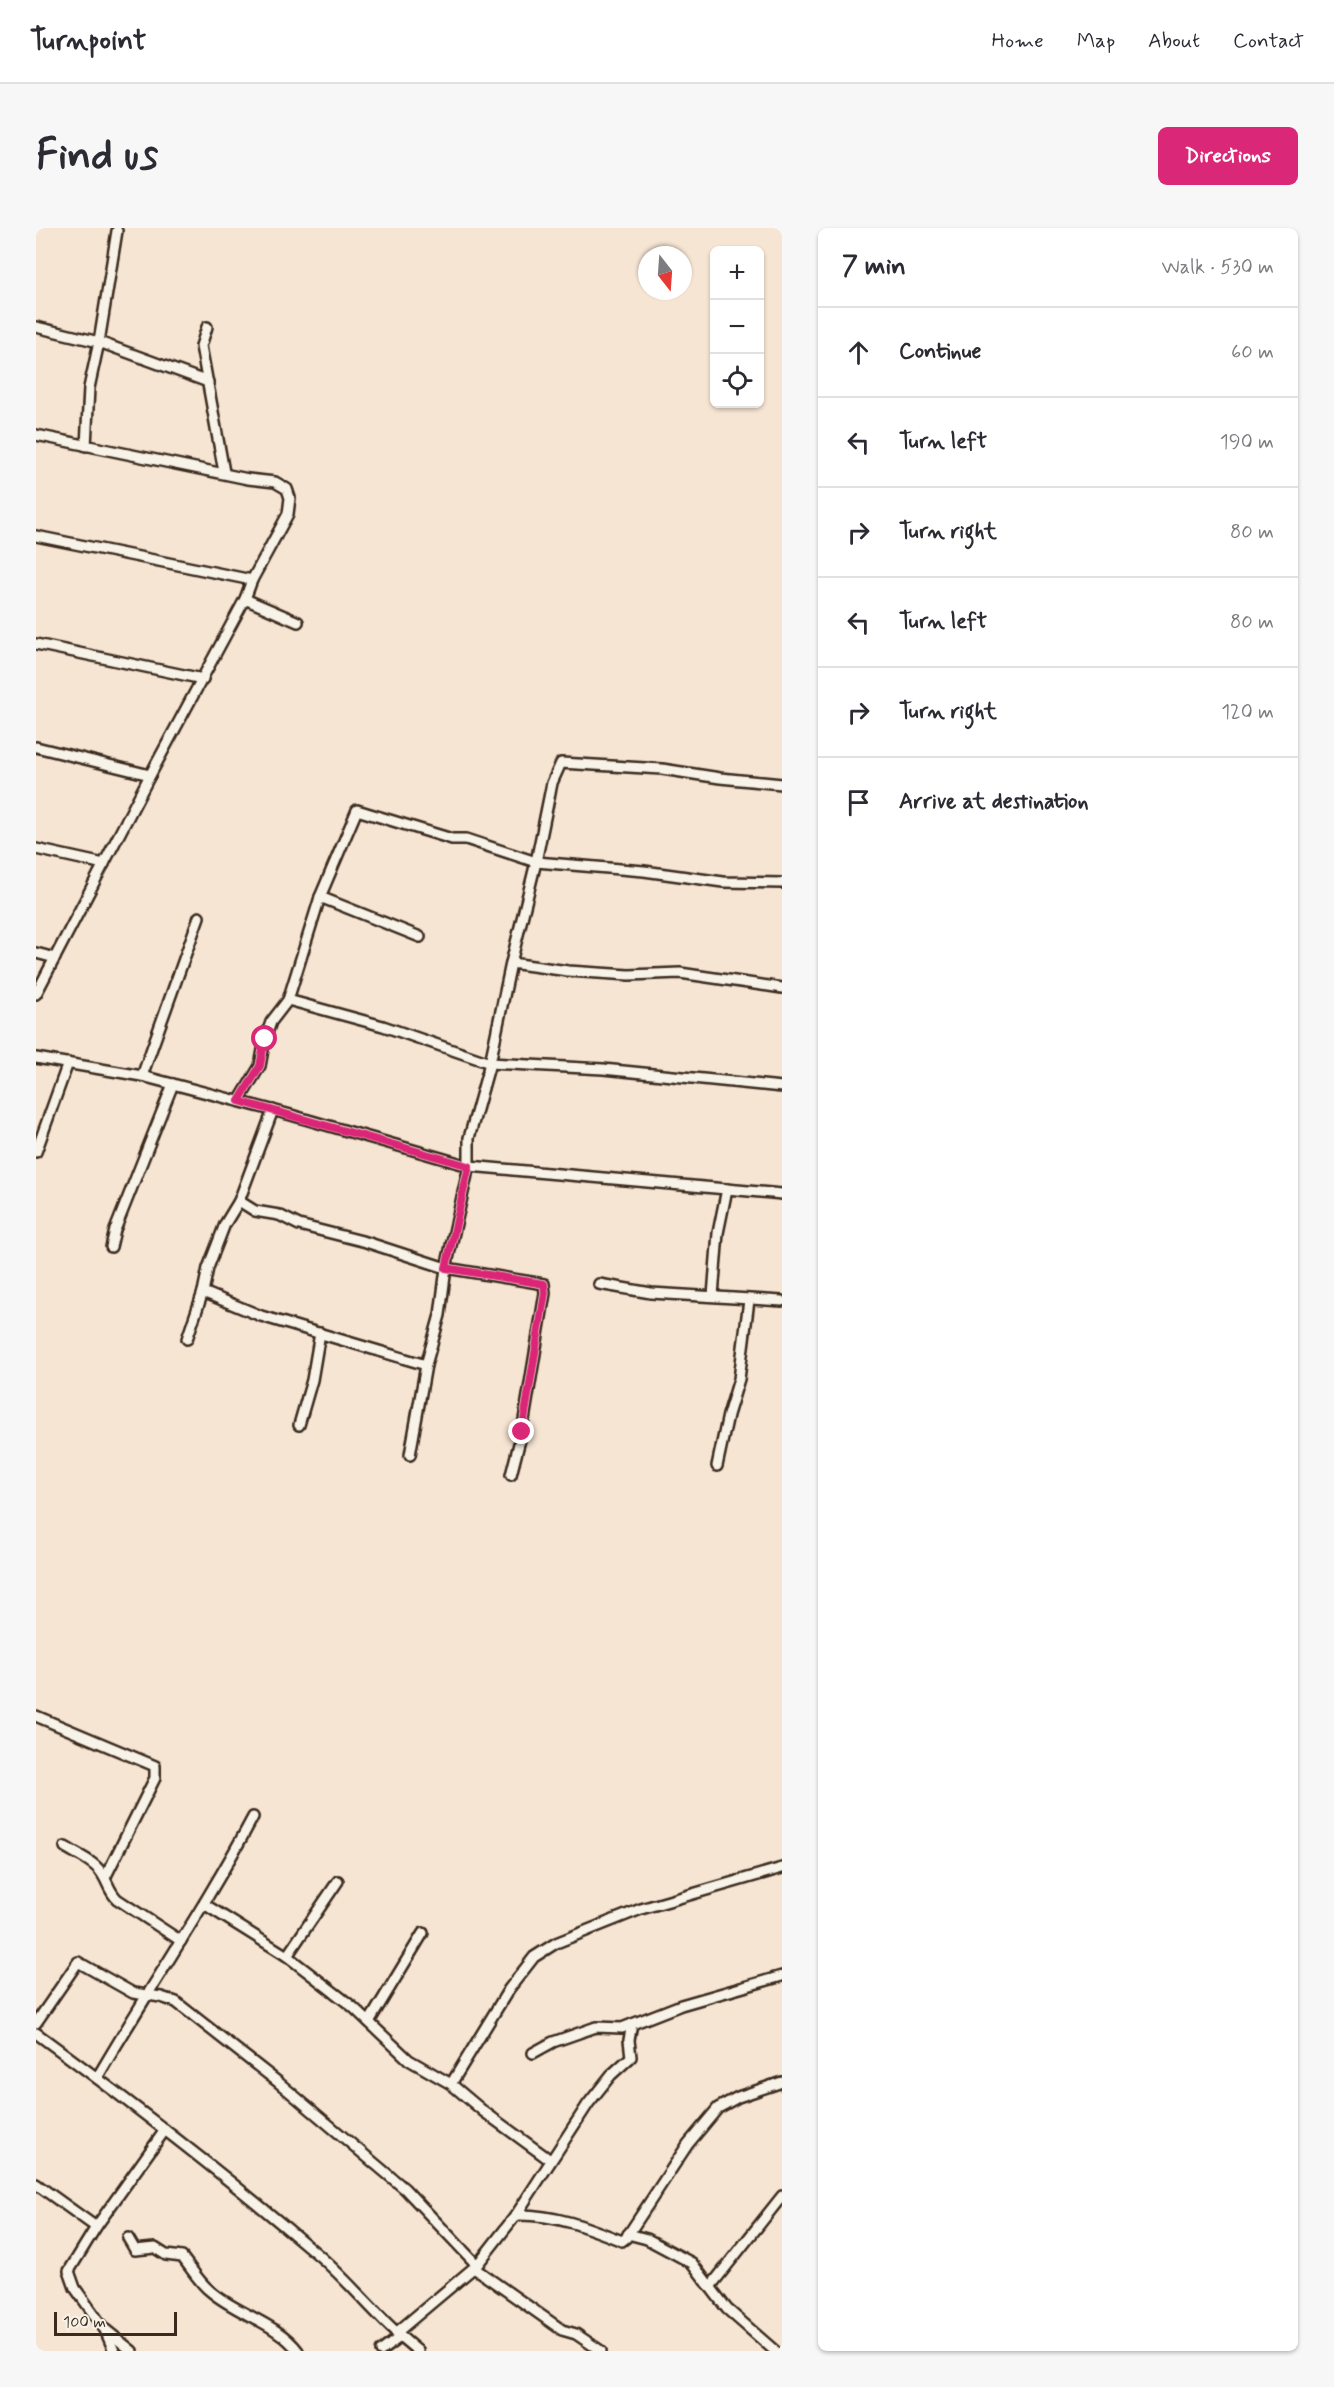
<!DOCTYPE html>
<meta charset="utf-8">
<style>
body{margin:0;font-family:Mynerve,sans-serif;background:#f7f7f7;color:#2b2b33}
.controls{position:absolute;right:18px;top:18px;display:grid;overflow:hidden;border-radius:9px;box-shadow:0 2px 4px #0004}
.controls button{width:54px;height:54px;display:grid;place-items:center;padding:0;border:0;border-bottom:2px solid #e1e1e2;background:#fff;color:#2b2b33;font:30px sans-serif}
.compass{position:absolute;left:602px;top:18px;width:54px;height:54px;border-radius:50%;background:#fff;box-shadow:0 2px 4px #0004;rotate:163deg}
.scale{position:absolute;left:18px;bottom:15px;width:123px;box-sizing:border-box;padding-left:6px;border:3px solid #3b2a1e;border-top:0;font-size:16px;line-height:21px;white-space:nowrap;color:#3b2a1e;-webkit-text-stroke:4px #f7f3e8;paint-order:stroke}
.stop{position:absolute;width:18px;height:18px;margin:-14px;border:4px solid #db2777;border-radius:50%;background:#fff}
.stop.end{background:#db2777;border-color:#fff;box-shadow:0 2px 6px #0008}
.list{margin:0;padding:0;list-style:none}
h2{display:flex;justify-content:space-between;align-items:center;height:78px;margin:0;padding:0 24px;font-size:26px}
h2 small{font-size:20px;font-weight:400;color:#7c7c81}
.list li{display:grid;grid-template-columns:39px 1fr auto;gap:18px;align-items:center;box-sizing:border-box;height:90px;padding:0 24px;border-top:2px solid #e1e1e2}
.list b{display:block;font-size:22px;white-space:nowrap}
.list em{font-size:20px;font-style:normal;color:#7c7c81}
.icon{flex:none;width:33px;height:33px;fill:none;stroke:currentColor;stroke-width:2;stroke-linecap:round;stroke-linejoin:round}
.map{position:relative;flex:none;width:746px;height:2123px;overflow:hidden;border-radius:9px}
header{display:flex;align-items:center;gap:36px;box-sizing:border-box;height:84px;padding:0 30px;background:#fff;border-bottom:2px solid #e1e1e2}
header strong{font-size:28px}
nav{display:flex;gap:33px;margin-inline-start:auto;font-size:21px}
.intro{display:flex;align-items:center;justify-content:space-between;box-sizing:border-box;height:144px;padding:0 36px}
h1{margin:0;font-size:42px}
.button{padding:15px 27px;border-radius:9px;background:#db2777;color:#fff;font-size:21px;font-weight:700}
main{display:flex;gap:36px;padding:0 36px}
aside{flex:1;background:#fff;border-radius:9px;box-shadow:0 2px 4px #0004}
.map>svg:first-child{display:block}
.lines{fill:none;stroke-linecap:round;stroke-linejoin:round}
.minor-casing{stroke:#3b2a1e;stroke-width:14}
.minor{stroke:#f7f3e8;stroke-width:9}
.route{stroke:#db2777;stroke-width:8}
</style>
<header>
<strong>Turnpoint</strong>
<nav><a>Home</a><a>Map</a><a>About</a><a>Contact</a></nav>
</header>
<div class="intro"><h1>Find us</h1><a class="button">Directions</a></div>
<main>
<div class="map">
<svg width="746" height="2123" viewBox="0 0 746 2123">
<rect width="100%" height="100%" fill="#f6e5d3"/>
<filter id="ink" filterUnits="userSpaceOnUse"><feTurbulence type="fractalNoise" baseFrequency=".0167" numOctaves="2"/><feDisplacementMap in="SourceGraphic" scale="12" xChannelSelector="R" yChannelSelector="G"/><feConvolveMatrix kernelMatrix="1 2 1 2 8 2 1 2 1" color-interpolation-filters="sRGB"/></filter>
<g filter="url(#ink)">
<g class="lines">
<g class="minor-casing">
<g id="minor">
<path d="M 0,99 L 63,114 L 172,154"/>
<path d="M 171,99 L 165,118 L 188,244"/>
<path d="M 0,207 L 212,251 L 239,254 L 251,261 L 254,270 L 252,286 L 216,352 L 209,371 L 111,553 L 0,766"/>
<path d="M 50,218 L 53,160 L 63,114 L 81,3"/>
<path d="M 0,308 L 216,352"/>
<path d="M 209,371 L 262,394"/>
<path d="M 0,416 L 167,451"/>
<path d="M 0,519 L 114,547"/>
<path d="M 0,621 L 68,636"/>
<path d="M 284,669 L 384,709"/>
<path d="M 0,725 L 19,730"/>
<path d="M 475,735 L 532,743 L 593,747 L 644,745 L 746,760"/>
<path d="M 252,772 L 347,798 L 454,835 L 567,841 L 746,859"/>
<path d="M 0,830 L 106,848 L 255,887 L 433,938 L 746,966"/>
<path d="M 106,848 L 163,689"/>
<path d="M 203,873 L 224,838 L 229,811 L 235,794 L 252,772 L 284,669 L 321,582 L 416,611 L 430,611 L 500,634 L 608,643 L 687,654 L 746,655"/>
<path d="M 237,882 L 203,973 L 189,996 L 172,1040 L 167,1064 L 225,1088 L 390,1137 L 404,1087 L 410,1040 L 433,938 L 433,910 L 454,835 L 475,735 L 500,634 L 516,555 L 525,535 L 626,541 L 684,550 L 746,556"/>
<path d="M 0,924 L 32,835"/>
<path d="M 203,973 L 219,983 L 243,987 L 263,997 L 330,1014 L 410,1040 L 508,1056 L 509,1065 L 486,1204 L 475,1247"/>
<path d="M 75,1019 L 79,1002 L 137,856"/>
<path d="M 563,1056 L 615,1065 L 746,1073"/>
<path d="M 677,1068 L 682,1005 L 691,961"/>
<path d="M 151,1111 L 167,1064"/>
<path d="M 263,1197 L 276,1152 L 284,1105"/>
<path d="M 374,1227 L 390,1137"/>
<path d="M 681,1238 L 692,1187 L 703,1151 L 713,1072"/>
<path d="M 0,1488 L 119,1538 L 119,1550 L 69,1650"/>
<path d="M 29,1619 C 40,1626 57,1633 64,1643 C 72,1653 72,1662 81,1671 L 145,1713"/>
<path d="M 168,1676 L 251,1728 L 302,1653"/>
<path d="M 251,1728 L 317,1779 L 373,1832 L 415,1856 L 447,1883 L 514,1932"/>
<path d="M 333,1794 L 387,1705"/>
<path d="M 0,1795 L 42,1734 L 97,1765 L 125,1769 L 140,1774 L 242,1854 L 369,1961 L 441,2037"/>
<path d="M 0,1805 C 96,1875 190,1948 280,2025 C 316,2055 344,2094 382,2123"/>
<path d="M 497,1825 L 517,1814 L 560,1799 L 586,1800 L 645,1777 L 746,1748"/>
<path d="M 61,1850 C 112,1762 170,1678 217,1589"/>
<path d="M 415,1856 L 473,1761 L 498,1729 L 520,1715 L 605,1681 L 746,1640"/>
<path d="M 0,1956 L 60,1999"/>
<path d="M 480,1987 C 518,1986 551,1999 586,2013 L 590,2010 L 652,1916 L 682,1880 L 702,1869 L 746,1854"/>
<path d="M 592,2006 L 611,2011 L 656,2035 L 691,2081 L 739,2123"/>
<path d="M 92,2010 L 99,2022 L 119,2020 L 130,2027 L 146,2029 C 155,2040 163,2054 173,2062 C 200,2086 240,2094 262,2123"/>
<path d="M 438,2040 L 526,2102 L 540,2106 L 565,2123"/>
<path d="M 674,2059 L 746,1968"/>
<path d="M 70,2102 L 96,2123"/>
<path d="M 360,2105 L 441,2037 L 480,1987 L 552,1876 L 575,1847 L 595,1829 L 593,1812 L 596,1796"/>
<path d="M 78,2123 L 69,2102 L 39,2060 L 33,2043 L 60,1999 L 129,1902"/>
<path d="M 345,2123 L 364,2109"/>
</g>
</g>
<use href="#minor" class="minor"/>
</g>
</g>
<g class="lines" filter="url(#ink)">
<path class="route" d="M 229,811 L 224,838 L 203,873 L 433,938 L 410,1040 L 508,1056 L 509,1065 L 486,1204"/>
</g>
</svg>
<div class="controls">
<button>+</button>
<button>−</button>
<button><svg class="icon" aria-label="locate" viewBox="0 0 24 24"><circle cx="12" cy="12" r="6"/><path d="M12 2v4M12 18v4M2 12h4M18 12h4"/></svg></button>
</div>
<svg class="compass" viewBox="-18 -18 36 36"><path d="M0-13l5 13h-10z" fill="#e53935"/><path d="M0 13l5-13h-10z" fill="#7c7c81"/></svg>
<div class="scale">100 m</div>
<div class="stop" style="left:229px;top:811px"></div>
<div class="stop end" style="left:486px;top:1204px"></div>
</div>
<aside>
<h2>7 min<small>Walk · 530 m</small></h2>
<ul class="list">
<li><svg class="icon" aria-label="ahead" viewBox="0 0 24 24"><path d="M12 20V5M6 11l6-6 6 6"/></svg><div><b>Continue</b></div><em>60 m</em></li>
<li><svg class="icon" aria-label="left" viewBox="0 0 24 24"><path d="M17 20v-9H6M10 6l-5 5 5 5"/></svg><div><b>Turn left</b></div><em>190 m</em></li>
<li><svg class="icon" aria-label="right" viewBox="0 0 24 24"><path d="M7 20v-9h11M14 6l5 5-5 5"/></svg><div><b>Turn right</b></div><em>80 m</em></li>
<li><svg class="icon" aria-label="left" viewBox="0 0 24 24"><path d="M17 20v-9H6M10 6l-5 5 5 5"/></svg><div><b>Turn left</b></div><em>80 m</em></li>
<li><svg class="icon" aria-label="right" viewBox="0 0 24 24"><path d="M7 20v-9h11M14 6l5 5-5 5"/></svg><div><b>Turn right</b></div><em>120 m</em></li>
<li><svg class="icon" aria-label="arrive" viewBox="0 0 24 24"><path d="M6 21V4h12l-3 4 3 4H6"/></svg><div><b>Arrive at destination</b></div></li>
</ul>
</aside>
</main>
